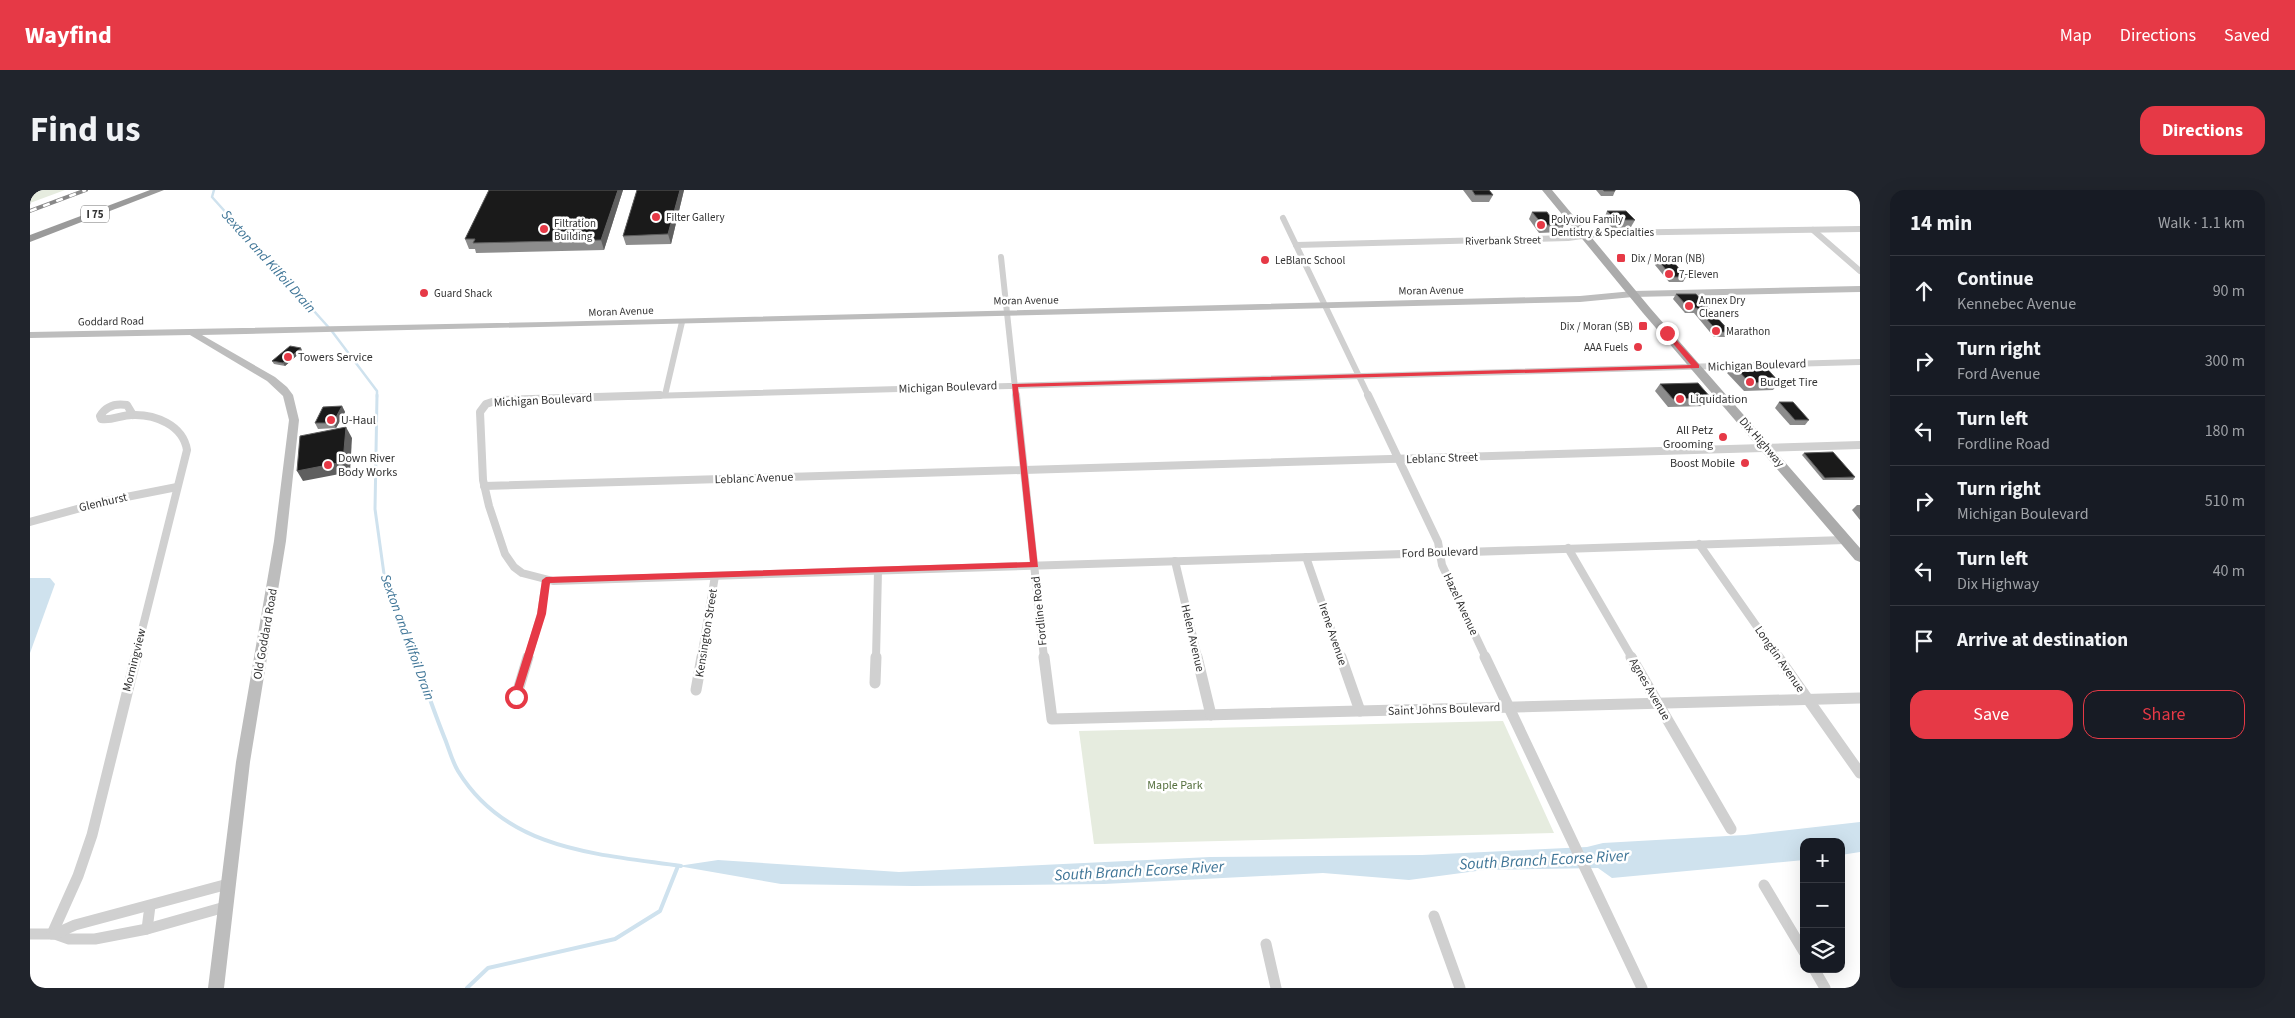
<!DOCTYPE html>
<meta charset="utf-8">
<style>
body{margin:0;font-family:"Source Sans 3",sans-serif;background:#20242c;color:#f1f3f6}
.controls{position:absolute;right:15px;bottom:15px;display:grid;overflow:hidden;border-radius:10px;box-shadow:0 5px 20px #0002}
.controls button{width:45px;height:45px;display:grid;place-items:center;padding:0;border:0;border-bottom:1px solid #363941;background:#171b24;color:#f1f3f6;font:25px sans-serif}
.stop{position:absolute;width:15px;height:15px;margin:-11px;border:4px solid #e63946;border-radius:50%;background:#fff}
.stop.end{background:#e63946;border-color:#fff;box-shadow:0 1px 5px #0008}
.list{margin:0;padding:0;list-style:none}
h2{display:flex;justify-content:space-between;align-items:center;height:65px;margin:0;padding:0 20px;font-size:21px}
h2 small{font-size:16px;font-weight:400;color:#9ea1a6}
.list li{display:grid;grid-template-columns:32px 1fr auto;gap:15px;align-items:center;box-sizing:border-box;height:70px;padding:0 20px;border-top:1px solid #363941}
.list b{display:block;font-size:19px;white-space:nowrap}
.list p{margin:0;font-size:16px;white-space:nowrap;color:#9ea1a6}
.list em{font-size:16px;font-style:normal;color:#9ea1a6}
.actions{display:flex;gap:10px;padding:15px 20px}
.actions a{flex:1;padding:11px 0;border:1px solid #e63946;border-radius:15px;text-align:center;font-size:18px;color:#e63946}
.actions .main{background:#e63946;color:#fff}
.icon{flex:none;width:28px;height:28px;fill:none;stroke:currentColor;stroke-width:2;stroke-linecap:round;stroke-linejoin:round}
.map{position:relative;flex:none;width:1830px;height:798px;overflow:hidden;border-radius:15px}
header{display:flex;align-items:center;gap:30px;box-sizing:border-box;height:70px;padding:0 25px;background:#e63946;color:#fff}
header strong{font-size:24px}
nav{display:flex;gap:28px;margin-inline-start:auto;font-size:18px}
.intro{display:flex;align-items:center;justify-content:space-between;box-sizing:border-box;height:120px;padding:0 30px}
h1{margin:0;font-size:35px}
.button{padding:12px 22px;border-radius:15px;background:#e63946;color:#fff;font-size:18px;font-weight:700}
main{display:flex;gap:30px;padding:0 30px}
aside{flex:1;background:#171b24;border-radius:15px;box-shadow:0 5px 20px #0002}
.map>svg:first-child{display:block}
.green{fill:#e6ecdf}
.water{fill:#cfe2ee}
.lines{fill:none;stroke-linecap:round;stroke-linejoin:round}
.stream-far2{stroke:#cfe2ee;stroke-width:2.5}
.stream-far1{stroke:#cfe2ee;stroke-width:3}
.stream{stroke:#cfe2ee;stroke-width:4}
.street-far2{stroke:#d0d0d0;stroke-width:6}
.street-far1{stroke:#d0d0d0;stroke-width:8}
.street{stroke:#d0d0d0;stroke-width:11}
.secondary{fill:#bdbdbd;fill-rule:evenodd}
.primary{fill:#ababab;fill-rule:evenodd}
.highway{fill:#9a9a9a;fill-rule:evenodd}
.rail-casing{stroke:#888;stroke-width:4}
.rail{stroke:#fff;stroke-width:2.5;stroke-dasharray:7;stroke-linecap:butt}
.wall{fill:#8c8c8c}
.shaded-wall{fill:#5f5f5f}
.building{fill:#1a1a1a;stroke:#5f5f5f}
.route{fill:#e63946}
.poi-dot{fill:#e63946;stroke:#fff;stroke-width:2}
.labels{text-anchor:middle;stroke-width:5;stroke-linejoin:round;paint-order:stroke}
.shield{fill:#fff;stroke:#707070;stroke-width:1}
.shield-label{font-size:11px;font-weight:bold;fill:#333}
.far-poi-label{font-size:11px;fill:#333;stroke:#fff;text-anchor:start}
.far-street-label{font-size:11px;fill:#333;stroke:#fff}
.poi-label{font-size:12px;fill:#333;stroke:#fff;text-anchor:start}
.street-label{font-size:12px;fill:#333;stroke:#fff}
.park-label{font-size:12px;fill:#56703f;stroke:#fff}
.water-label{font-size:14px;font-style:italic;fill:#3f7597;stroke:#fff}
.near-water-label{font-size:16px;font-style:italic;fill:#3f7597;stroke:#fff}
</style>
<header>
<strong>Wayfind</strong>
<nav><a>Map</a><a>Directions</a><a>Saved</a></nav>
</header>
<div class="intro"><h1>Find us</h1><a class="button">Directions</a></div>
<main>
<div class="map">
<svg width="1830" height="798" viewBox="0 0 1830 798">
<rect width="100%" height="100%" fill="#fff"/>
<g class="green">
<path d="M 0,0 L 35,0 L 0,13 Z"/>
<path d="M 1473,531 L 1524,643 L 1064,654 L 1049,541 Z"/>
</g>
<g class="water">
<path d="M 0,388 L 20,388 L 25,394 L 0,463 Z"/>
<path d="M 1830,632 L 1830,662 L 1811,665 L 1811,652 L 1774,652 L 1774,670 L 1582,688 L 1568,678 L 1454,680 L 1379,690 L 1293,683 L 1074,694 L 883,696 L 751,694 L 648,676 L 688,670 L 869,682 L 1180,667 L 1392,665 L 1557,657 L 1573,653 L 1715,645 Z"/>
</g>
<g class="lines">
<path class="stream-far2" d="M 184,0 L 182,7 L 301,140 L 347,201 L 347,207"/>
<path class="stream-far1" d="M 347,205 L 345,319 L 354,384 L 385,468"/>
<g class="stream">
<path d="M 384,467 C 395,494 404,522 415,549 C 419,559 422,571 428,581 C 477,661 568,664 651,676"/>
<path d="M 437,798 L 458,778 L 585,749 L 630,721 L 648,676"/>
</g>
<g class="street-far2">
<path d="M 1253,28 L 1339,207"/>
<path d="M 1783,40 L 1830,81"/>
<path d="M 1266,55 L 1538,48 L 1573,43 L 1830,39"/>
<path d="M 971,67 L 986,207"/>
<path d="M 635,205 L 652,132"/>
<path d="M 585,207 L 1830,172"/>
</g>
<g class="street-far1">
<path d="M 630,205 L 468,210 L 456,214 L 450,222 L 453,290 L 459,316 L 475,364 L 484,377 L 492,383 L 523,391 L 1815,350"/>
<path d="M 986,205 L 1014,468"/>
<path d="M 1338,205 L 1408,352 L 1412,375 L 1456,468"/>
<path d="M 103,225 L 97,215 C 85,213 76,216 70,226 L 71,229 C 82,231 91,225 102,225 C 125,224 153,235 157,260 L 105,468"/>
<path d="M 454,296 L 1830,255"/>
<path d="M 0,332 L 76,311 L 147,297"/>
<path d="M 1669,354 L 1749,468"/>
<path d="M 1538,358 L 1602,468"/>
<path d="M 1276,367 L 1311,468"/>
<path d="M 1145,371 L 1168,468"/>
<path d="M 498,468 L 511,424 L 516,390"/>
<path d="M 671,468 L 685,386"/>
<path d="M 846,468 L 848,381"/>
</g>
<g class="street">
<path d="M 1014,467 L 1022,529 L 1830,508"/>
<path d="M 1167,467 L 1181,525"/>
<path d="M 1311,467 L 1330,521"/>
<path d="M 1455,467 L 1612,798"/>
<path d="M 1601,467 L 1701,639"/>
<path d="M 1748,467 L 1830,583"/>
<path d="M 845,493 L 846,467"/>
<path d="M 666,500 L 672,467"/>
<path d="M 486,507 L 498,467"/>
<path d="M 1734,695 L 1774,762"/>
<path d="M 1404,726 L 1430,798"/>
<path d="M 117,739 L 120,716"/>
<path d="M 0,744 L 25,744 L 39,749 L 65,749 L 117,739 L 195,717"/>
<path d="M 22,744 L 48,686 L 62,645 L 106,467"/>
<path d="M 25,744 L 45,735 L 198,694"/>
<path d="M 1236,754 L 1246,798"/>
<path d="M 1784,779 L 1795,798"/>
</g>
<path class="secondary" d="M 1830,96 L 1830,102 L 1603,107 L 1550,112 L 172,145 L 245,187 L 257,197 L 263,205 L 269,230 L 256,351 L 220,572 L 194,798 L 178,798 L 206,572 L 244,351 L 259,230 L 253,206 L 237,191 L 160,145 L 0,148 L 0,142 L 518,132 L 1550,106 L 1603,101 Z"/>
<path class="primary" d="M 1512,0 L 1522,0 L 1621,119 L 1830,358 L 1830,372 L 1825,370 L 1613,123 Z"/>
<path class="highway" d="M 120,0 L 134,0 L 0,52 L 0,45 Z"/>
<g class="rail-casing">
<path id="rail" d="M 0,21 L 56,0"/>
</g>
<use href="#rail" class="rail"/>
</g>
<g class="wall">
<path d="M 459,0 L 593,0 L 574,60 L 446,63 L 445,59 L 439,59 L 435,49 Z"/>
<path d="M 607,0 L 654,0 L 641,54 L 596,55 L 593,46 Z"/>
<path d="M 1433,0 L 1459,0 L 1463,5 L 1459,12 L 1442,12 Z"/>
<path d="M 1566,0 L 1585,0 L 1585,1 L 1583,6 L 1571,6 Z"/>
<path d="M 1577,21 L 1605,30 L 1601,37 L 1582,38 L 1574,29 Z"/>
<path d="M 1502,22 L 1519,25 L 1534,35 L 1531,42 L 1509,43 L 1499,29 Z"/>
<path d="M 1628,70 L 1656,87 L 1653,92 L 1639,92 L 1625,75 Z"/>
<path d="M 1646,104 L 1666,104 L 1700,142 L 1696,147 L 1684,147 L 1664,123 L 1655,123 L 1643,109 Z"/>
<path d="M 271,158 L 272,161 L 255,176 L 244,174 L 242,171 Z"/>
<path d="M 1703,175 L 1749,192 L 1743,200 L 1714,201 L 1697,183 Z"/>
<path d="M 1630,194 L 1681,208 L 1676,216 L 1638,217 L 1625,201 Z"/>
<path d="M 1749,212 L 1779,230 L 1775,235 L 1760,235 L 1745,218 Z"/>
<path d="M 312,216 L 315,222 L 306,238 L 288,239 L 285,233 Z"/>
<path d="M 1774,263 L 1825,287 L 1823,290 L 1793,290 L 1772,265 Z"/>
<path d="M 1827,315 L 1830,315 L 1830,330 L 1822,320 Z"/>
</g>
<g class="shaded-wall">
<path d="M 588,0 L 593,0 L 574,60 L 571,50 Z"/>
<path d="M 650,0 L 654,0 L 641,54 L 638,44 Z"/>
<path d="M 271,158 L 272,161 L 255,176 L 253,173 Z"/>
<path d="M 312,216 L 315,222 L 306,238 L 303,233 Z"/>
<path d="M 316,237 L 322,248 L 320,282 L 273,291 L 267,281 Z"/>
</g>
<g class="building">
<path d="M 459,0 L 588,0 L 571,50 L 443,53 L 445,49 L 435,49 Z"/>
<path d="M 607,0 L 650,0 L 638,44 L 593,46 Z"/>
<path d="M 1442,0 L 1459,0 L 1463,5 L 1445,5 Z"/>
<path d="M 1573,0 L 1585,0 L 1585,1 L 1574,1 Z"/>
<path d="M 1577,21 L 1596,21 L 1605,30 L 1586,30 Z"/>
<path d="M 1502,22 L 1517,22 L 1519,25 L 1526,25 L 1534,35 L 1513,35 Z"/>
<path d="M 1628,70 L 1642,70 L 1656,87 L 1642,87 Z"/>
<path d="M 1646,104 L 1666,104 L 1700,142 L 1688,142 L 1667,118 L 1659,118 Z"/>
<path d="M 260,156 L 271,158 L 253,173 L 242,171 Z"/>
<path d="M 1733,174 L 1749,192 L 1720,193 L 1703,175 Z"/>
<path d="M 1668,193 L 1681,208 L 1643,209 L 1630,194 Z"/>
<path d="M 1749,212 L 1763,212 L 1779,230 L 1765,230 Z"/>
<path d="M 312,216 L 303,233 L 285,233 L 293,217 Z"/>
<path d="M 316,237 L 313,272 L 267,281 L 270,246 Z"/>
<path d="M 1803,262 L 1825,287 L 1795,288 L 1774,263 Z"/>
</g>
<path class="route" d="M 1635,142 L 1639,142 L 1669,175 L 1669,178 L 988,197 L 1008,377 L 520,393 L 516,424 L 490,507 L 486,511 L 481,507 L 507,424 L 512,390 L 516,387 L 1000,372 L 982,194 L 1661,175 L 1635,144 Z"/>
<g class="poi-dot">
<circle cx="626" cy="27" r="5"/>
<circle cx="1511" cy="35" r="5"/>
<circle cx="514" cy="39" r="5"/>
<rect x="1586" y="63" width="10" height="10" rx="2.5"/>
<circle cx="1235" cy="70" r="5"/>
<circle cx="1639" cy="84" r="5"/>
<circle cx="394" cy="103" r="5"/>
<circle cx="1659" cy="116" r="5"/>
<rect x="1608" y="131" width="10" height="10" rx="2.5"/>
<circle cx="1686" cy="141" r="5"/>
<circle cx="1608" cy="157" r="5"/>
<circle cx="258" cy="167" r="5"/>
<circle cx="1720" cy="192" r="5"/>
<circle cx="1650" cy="209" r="5"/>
<circle cx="301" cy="230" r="5"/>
<circle cx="1693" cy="247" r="5"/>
<circle cx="1715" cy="273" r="5"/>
<circle cx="298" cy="275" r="5"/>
</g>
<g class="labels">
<rect class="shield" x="51" y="15.5" width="28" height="17" rx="4"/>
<g class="shield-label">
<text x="65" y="28">I 75</text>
</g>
<g class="far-poi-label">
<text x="636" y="31">Filter Gallery</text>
<text x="1521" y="33">Polyviou Family<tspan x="1521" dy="13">Dentistry &amp; Specialties</tspan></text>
<text x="524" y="37">Filtration<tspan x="524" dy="13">Building</tspan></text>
<text x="1601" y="72">Dix / Moran (NB)</text>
<text x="1245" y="74">LeBlanc School</text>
<text x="1649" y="88">7-Eleven</text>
<text x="404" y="107">Guard Shack</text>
<text x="1669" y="114">Annex Dry<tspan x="1669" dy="13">Cleaners</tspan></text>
<text x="1603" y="140" text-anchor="end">Dix / Moran (SB)</text>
<text x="1696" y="145">Marathon</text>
<text x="1598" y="161" text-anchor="end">AAA Fuels</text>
</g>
<g class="far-street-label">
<text transform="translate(1473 50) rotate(-1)" y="4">Riverbank Street</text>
<text transform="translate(1401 100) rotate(-1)" y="4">Moran Avenue</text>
<text transform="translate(996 110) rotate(-1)" y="4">Moran Avenue</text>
<text transform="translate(591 121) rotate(-2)" y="4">Moran Avenue</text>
<text transform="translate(81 131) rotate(-1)" y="4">Goddard Road</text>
</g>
<g class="poi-label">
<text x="268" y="171">Towers Service</text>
<text x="1730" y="196">Budget Tire</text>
<text x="1660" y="213">Liquidation</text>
<text x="311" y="234">U-Haul</text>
<text x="1683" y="244" text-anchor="end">All Petz<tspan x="1683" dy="14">Grooming</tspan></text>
<text x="308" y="272">Down River<tspan x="308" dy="14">Body Works</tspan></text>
<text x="1705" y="277" text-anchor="end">Boost Mobile</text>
</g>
<g class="street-label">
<text transform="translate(1727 175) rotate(-2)" y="4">Michigan Boulevard</text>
<text transform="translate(918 197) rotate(-2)" y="4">Michigan Boulevard</text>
<text transform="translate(513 210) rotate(-3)" y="4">Michigan Boulevard</text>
<text transform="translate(1732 252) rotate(49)" y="4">Dix Highway</text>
<text transform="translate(1412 268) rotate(-2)" y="4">Leblanc Street</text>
<text transform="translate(724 288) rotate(-2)" y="4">Leblanc Avenue</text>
<text transform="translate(73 312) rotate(-13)" y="4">Glenhurst</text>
<text transform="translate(1410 362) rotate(-2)" y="4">Ford Boulevard</text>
<text transform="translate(1431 414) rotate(65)" y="4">Hazel Avenue</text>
<text transform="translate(1009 421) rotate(-96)" y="4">Fordline Road</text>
<text transform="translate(676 443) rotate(-81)" y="4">Kensington Street</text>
<text transform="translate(235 444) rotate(-80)" y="4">Old Goddard Road</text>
<text transform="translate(1303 444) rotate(71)" y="4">Irene Avenue</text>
<text transform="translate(1163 448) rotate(77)" y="4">Helen Avenue</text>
<text transform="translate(1750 469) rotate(55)" y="4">Longtin Avenue</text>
<text transform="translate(104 470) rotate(-76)" y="4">Morningview</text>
<text transform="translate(1620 499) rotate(60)" y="4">Agnes Avenue</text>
<text transform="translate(1414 519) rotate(-2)" y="4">Saint Johns Boulevard</text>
</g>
<g class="park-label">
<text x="1145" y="599">Maple Park</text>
</g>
<g class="water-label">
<text transform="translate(239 71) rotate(48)" y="5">Sexton and Kilfoil Drain</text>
<text transform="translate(378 447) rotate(70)" y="5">Sexton and Kilfoil Drain</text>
</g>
<g class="near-water-label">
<text transform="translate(1514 669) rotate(-3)" y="6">South Branch Ecorse River</text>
<text transform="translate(1109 680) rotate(-3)" y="6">South Branch Ecorse River</text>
</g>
</g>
</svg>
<div class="controls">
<button>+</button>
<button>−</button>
<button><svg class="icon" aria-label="layers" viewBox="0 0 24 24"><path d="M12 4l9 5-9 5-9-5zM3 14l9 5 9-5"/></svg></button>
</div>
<div class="stop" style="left:486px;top:507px"></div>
<div class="stop end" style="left:1637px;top:143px"></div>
</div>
<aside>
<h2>14 min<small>Walk · 1.1 km</small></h2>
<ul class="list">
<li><svg class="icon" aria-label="ahead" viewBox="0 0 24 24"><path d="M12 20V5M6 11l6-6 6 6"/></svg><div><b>Continue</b><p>Kennebec Avenue</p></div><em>90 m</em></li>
<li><svg class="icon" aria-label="right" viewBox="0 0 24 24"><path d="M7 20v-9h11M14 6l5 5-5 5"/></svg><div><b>Turn right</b><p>Ford Avenue</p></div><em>300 m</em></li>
<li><svg class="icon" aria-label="left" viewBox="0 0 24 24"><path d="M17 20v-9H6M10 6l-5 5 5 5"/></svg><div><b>Turn left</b><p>Fordline Road</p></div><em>180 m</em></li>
<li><svg class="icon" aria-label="right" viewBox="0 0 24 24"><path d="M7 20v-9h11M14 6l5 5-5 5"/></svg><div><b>Turn right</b><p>Michigan Boulevard</p></div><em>510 m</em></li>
<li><svg class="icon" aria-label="left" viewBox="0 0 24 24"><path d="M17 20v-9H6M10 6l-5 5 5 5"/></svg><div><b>Turn left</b><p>Dix Highway</p></div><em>40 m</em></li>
<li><svg class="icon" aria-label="arrive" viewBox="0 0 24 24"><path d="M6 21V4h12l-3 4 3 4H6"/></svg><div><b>Arrive at destination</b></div></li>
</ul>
<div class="actions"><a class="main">Save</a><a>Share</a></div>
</aside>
</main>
